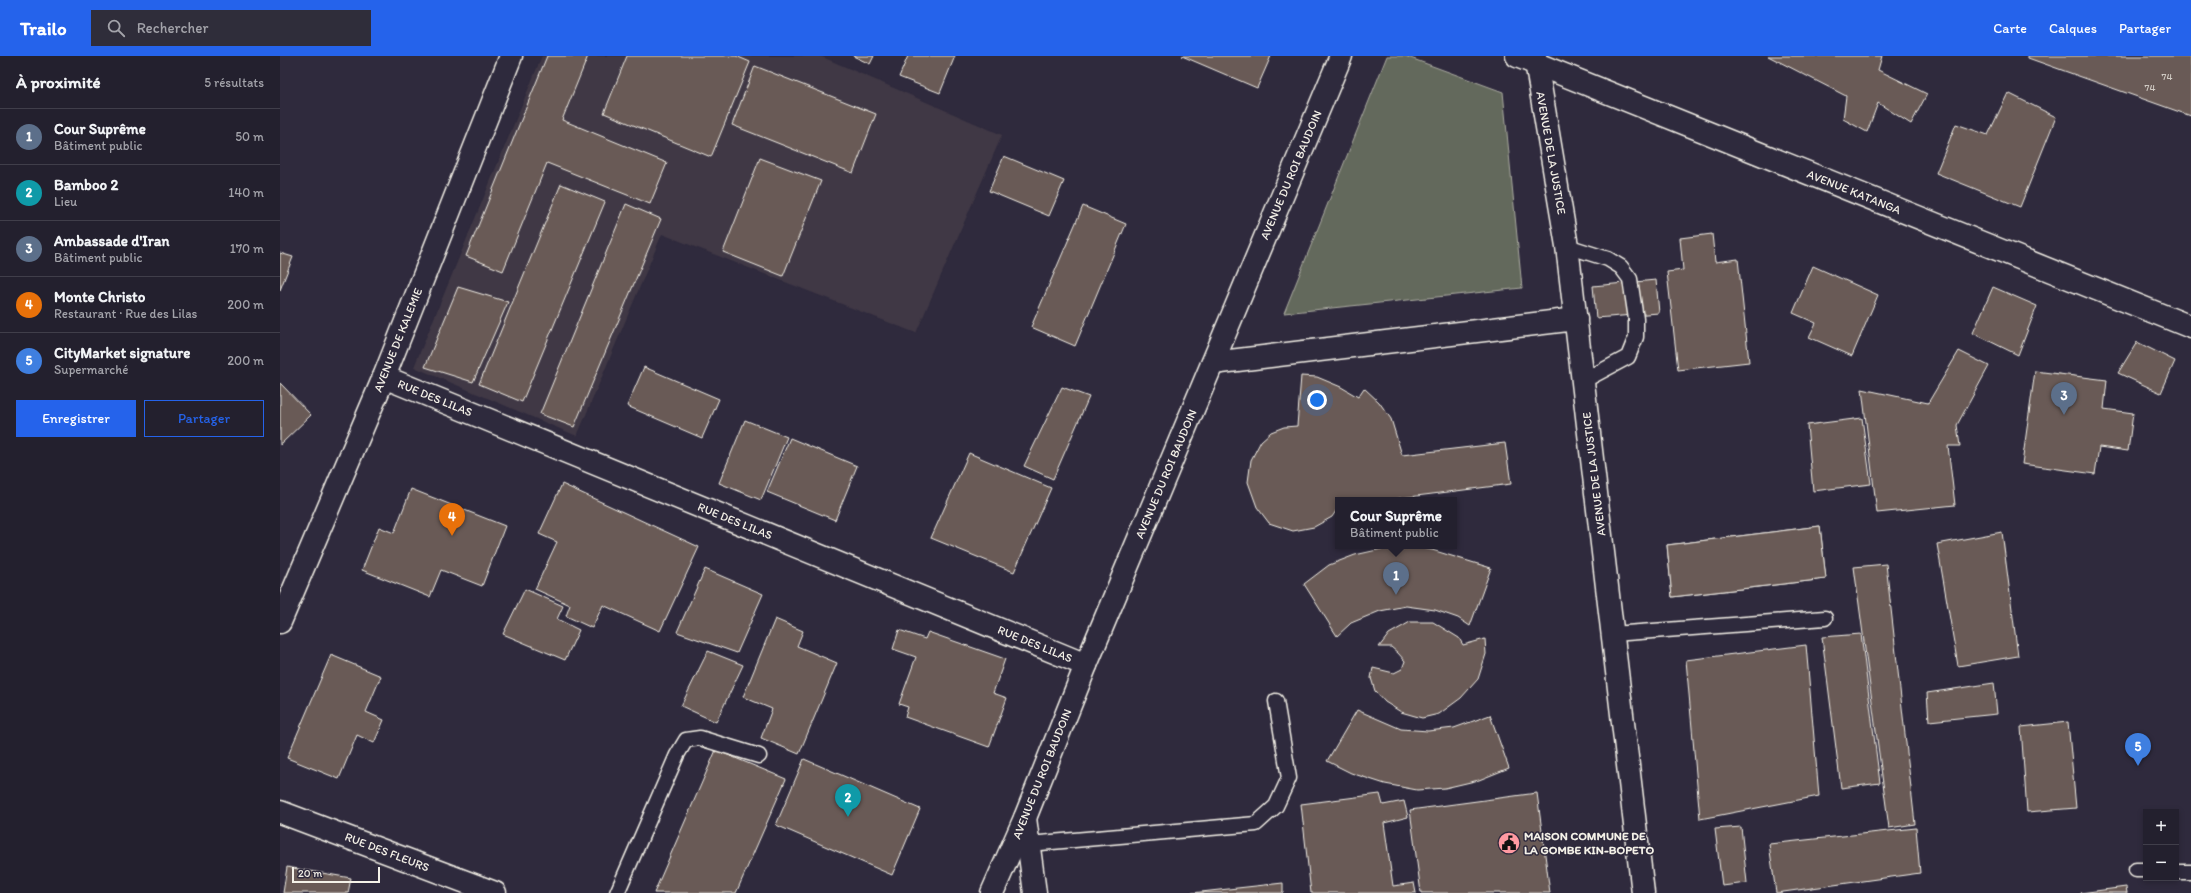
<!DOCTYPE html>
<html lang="fr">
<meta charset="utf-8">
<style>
body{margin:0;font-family:Itim,sans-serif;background:#2f2d3a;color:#f1f3f6}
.controls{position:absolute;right:12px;bottom:12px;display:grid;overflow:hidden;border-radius:0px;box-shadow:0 2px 6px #0003}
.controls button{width:36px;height:36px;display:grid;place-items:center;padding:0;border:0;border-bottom:1px solid #403e4a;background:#23202e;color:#f1f3f6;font:20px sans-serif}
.scale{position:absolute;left:12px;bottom:10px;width:88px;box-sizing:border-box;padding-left:4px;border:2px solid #f4f1e8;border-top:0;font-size:11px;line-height:14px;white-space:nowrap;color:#f4f1e8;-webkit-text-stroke:3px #2f2a3d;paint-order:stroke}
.you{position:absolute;left:1037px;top:344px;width:14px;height:14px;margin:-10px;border:3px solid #fff;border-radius:50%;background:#1a73e8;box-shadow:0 0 0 6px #1a73e833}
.badge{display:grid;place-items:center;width:26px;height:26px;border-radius:50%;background:#2563eb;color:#fff;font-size:13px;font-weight:700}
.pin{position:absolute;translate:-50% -33px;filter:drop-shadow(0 1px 2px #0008)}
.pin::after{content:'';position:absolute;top:21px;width:14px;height:12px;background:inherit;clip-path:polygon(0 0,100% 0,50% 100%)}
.popup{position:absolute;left:1055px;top:441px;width:122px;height:52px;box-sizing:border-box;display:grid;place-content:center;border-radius:0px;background:#23202e;filter:drop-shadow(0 1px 3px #0005);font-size:13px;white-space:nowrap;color:#a3a3aa}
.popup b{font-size:15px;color:#f1f3f6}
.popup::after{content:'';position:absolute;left:50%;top:100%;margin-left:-8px;border:8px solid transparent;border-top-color:#23202e}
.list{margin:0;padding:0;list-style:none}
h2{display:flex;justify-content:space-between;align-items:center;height:52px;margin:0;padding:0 16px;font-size:17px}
h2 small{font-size:13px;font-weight:400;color:#a3a3aa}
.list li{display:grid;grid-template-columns:26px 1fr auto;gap:12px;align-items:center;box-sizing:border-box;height:56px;padding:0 16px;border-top:1px solid #403e4a}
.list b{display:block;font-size:15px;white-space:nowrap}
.list p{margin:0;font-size:13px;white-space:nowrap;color:#a3a3aa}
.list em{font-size:13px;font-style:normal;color:#a3a3aa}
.actions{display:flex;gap:8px;padding:12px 16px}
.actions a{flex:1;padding:9px 0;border:1px solid #2563eb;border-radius:0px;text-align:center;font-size:14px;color:#2563eb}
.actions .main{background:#2563eb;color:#fff}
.icon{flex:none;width:22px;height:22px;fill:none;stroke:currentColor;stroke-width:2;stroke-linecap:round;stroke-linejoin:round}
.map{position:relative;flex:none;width:1911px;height:837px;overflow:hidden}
header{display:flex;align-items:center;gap:24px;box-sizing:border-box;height:56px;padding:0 20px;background:#2563eb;color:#fff}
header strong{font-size:19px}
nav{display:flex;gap:22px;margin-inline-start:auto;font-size:14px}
.search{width:280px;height:36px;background:#2f2d3a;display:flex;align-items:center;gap:10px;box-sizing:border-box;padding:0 14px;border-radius:0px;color:#a3a3aa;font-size:15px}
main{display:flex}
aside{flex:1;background:#23202e}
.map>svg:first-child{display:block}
.built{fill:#403845}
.green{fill:#64695c;stroke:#acada2}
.building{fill:#695a57;stroke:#f4f1e8}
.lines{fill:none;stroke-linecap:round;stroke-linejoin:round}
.service-casing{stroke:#f4f1e8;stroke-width:17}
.minor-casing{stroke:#f4f1e8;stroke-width:25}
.tertiary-casing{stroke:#f4f1e8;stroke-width:25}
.secondary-casing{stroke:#f4f1e8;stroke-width:25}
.service{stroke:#2f2a3d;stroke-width:14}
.minor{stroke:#2f2a3d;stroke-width:22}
.tertiary{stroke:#2f2a3d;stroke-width:22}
.secondary{stroke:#2f2a3d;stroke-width:22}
.labels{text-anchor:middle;stroke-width:3;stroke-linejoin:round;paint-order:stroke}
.number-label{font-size:10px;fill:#d1cbc4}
.street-label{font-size:12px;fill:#f4f1e8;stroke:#2f2a3d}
.poi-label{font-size:12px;font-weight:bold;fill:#f4f1e8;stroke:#2f2a3d;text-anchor:start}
</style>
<header>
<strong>Trailo</strong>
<div class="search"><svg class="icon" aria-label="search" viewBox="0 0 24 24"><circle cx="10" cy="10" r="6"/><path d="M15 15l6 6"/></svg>Rechercher</div>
<nav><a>Carte</a><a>Calques</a><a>Partager</a></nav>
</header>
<main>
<aside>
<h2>À proximité<small>5 résultats</small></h2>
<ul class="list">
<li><span class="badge" style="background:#5c6f8a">1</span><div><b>Cour Suprême</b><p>Bâtiment public</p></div><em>50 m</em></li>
<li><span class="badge" style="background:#0f9aa8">2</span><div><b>Bamboo 2</b><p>Lieu</p></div><em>140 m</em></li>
<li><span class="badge" style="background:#5c6f8a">3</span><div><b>Ambassade d'Iran</b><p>Bâtiment public</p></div><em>170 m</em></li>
<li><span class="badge" style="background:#e8710a">4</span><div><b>Monte Christo</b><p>Restaurant · Rue des Lilas</p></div><em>200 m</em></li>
<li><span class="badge" style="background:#3f7fe0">5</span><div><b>CityMarket signature</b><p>Supermarché</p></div><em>200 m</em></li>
</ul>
<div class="actions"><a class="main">Enregistrer</a><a>Partager</a></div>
</aside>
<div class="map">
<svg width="1911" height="837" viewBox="0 0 1911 837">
<rect width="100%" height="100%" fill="#2f2a3d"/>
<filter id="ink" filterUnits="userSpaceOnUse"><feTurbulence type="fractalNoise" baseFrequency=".025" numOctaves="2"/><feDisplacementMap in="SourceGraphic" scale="8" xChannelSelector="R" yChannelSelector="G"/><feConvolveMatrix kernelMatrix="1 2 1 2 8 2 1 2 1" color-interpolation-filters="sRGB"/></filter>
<g filter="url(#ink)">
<path class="built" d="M 262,0 L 540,0 L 722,79 L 636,277 L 382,178 L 297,380 L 134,311 Z"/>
<path class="green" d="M 1107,0 L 1125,0 L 1223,36 L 1242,232 L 1004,257 Z"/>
<g class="building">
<path d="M 267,0 L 308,0 L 282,64 L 387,107 L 370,148 L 267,107 L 223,215 L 186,200 Z"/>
<path d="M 347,0 L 456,0 L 470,6 L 431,101 L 324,57 Z"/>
<path d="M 573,0 L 594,0 L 590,8 Z"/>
<path d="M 628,0 L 675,0 L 660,37 L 619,21 Z"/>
<path d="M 902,0 L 991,0 L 977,32 Z"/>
<path d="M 1488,0 L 1602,0 L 1598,14 L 1647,38 L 1631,68 L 1598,47 L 1587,76 L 1563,63 L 1566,40 Z"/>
<path d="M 1748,0 L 1911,0 L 1911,60 L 1748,2 Z"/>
<path d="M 475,10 L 596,58 L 573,117 L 452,69 Z"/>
<path d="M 1728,37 L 1776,61 L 1740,151 L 1656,117 L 1676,68 L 1708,79 Z"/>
<path d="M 724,100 L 784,125 L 769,160 L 709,135 Z"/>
<path d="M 480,102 L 541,125 L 503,220 L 443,196 Z"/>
<path d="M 281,128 L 325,146 L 242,346 L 199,328 Z"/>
<path d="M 346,148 L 381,163 L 294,371 L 260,358 Z"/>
<path d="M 803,150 L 846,168 L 795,290 L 751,271 Z"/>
<path d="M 1432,178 L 1435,206 L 1458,203 L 1469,306 L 1398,314 L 1387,216 L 1403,214 L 1400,182 Z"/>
<path d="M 0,197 L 13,201 L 0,234 Z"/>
<path d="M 1533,210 L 1598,239 L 1572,300 L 1529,281 L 1536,267 L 1513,257 Z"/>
<path d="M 1376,224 L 1379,257 L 1316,262 L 1313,230 Z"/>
<path d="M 178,231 L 228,246 L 193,326 L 145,311 Z"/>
<path d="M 1713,231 L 1757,250 L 1738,299 L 1693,277 Z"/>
<path d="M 1857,286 L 1895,305 L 1881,337 L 1838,317 Z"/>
<path d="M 1679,295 L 1709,310 L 1677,369 L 1680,390 L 1668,390 L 1675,449 L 1597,457 L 1582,333 L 1648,347 Z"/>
<path d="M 364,311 L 439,343 L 422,382 L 347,350 Z"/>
<path d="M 1755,315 L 1827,324 L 1824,353 L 1853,357 L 1848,395 L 1819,391 L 1815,418 L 1742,408 Z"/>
<path d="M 1021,320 L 1037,321 L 1061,331 L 1078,341 L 1084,332 L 1099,346 L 1111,363 L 1122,399 L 1225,387 L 1231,428 L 1105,444 L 1058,444 L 1058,452 L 1052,461 L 1034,471 L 1013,475 L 989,467 L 977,451 L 968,426 L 971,404 L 981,385 L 991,376 L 1004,371 L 1017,370 Z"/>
<path d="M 0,327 L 31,359 L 0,389 Z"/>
<path d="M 782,331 L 809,341 L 773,423 L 744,410 Z"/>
<path d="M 1582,362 L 1591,428 L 1533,435 L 1527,369 Z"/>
<path d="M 465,364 L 507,381 L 481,444 L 439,427 Z"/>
<path d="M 510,382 L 577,410 L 555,464 L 487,436 Z"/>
<path d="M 689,397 L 771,432 L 734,516 L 651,482 Z"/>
<path d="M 282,428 L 419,491 L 380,575 L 323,549 L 312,572 L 286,560 L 290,549 L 255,533 L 277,486 L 259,478 Z"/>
<path d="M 131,433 L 225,470 L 202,530 L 161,514 L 150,541 L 82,514 L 99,471 L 114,477 Z"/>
<path d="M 1540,470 L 1546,523 L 1392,541 L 1387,489 Z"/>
<path d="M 1540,470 L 1546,523 L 1392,541 L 1387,489 Z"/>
<path d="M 1722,476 L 1738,600 L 1678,610 L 1657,488 Z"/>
<path d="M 1129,490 L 1152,494 L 1211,512 L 1190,570 L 1178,562 L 1155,554 L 1126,550 L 1100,555 L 1071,567 L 1057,580 L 1024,528 L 1049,509 L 1075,499 L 1106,492 Z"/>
<path d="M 1606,508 L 1635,768 L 1609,772 L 1574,511 Z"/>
<path d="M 425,513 L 483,538 L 457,597 L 397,576 Z"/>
<path d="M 245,533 L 283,550 L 277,563 L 299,574 L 285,604 L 223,578 Z"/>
<path d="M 495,563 L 523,575 L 517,590 L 557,607 L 519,698 L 481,682 L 492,653 L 463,641 Z"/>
<path d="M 1130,566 L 1153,566 L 1179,582 L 1183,589 L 1205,583 L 1206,598 L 1198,623 L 1181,642 L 1159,658 L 1142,662 L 1121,656 L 1105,646 L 1095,635 L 1091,622 L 1093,612 L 1114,617 L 1122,613 L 1125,605 L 1118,597 L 1111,591 L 1099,591 L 1109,578 Z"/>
<path d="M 619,574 L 645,583 L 648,576 L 725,603 L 713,637 L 727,642 L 709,691 L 625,661 L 628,651 L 619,648 L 636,601 L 613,593 Z"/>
<path d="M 1581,578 L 1600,727 L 1561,732 L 1542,581 Z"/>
<path d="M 1526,589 L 1539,740 L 1420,763 L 1406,604 Z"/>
<path d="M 428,595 L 463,609 L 436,666 L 401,650 Z"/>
<path d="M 51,599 L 101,620 L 86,656 L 104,664 L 94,687 L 77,679 L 59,723 L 7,702 Z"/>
<path d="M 1714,627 L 1717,658 L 1649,665 L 1647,637 Z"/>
<path d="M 1077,654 L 1121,673 L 1148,675 L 1174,672 L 1210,659 L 1229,712 L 1199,724 L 1165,732 L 1137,734 L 1105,728 L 1071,717 L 1047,705 Z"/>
<path d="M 1788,666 L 1796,752 L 1747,756 L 1741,671 Z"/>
<path d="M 436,694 L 506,723 L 456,837 L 374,837 Z"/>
<path d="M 524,703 L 640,753 L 612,819 L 496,769 Z"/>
<path d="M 1257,737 L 1270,837 L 1141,837 L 1130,754 Z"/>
<path d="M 1100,738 L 1103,749 L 1124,745 L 1128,761 L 1104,767 L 1113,830 L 1134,827 L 1136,837 L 1031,837 L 1021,748 Z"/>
<path d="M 1461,771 L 1467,827 L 1442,830 L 1435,773 Z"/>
<path d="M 1636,772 L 1640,817 L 1496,837 L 1489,788 Z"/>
<path d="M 7,811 L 71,822 L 68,837 L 3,837 Z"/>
<path d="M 1003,827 L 1003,837 L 912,837 Z"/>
<path d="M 1846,831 L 1847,837 L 1800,837 Z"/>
</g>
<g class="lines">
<g class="service-casing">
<g id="service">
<path d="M 1287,190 L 1328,203 L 1341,211 L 1350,223 L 1356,263 L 1356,281 L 1348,301 L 1303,325"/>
<path d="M 1333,578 L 1545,562"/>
<path d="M 749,788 L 976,768 L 996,750 L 1009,722 L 996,645"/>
<path d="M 1856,814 L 1866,814"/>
<path d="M 1896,816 L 1911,816"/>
<path d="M 337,837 L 397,699 L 406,684 L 420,682 L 479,700"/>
</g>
</g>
<g class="minor-casing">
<g id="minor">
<path d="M 1237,0 L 1911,271"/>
<path d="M 933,307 L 1296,263"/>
<path d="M 104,321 L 806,609"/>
<path d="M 0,566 L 104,321 L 231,0"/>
<path d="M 0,756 L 215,837"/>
<path d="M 745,762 L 755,837"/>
</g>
</g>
<g class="tertiary-casing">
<path id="tertiary" d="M 712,837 L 745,762 L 806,609 L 1061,0"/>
</g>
<g class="secondary-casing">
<path id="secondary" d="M 1255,0 L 1287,190 L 1363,837"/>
</g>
<use href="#service" class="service"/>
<use href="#minor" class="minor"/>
<use href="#tertiary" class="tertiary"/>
<use href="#secondary" class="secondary"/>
</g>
</g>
<defs>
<g id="civic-disc" transform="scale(1.15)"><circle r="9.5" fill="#ff9aa2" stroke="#2f2a3d"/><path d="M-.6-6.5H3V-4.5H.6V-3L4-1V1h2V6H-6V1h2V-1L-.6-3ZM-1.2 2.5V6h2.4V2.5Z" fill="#111"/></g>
</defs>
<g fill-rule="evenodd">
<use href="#civic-disc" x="1229" y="787"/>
</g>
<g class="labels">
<g class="number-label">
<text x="1887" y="24">74</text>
<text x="1870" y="35">74</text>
</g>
<g class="street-label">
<text transform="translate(1271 97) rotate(80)" y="4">AVENUE DE LA JUSTICE</text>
<text transform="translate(1011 119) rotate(-67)" y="4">AVENUE DU ROI BAUDOIN</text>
<text transform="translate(1574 136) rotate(22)" y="4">AVENUE KATANGA</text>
<text transform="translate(118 284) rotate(-68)" y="4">AVENUE DE KALEMIE</text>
<text transform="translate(155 342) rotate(22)" y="4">RUE DES LILAS</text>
<text transform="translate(886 418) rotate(-67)" y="4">AVENUE DU ROI BAUDOIN</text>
<text transform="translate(1314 418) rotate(-97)" y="4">AVENUE DE LA JUSTICE</text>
<text transform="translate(455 465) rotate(22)" y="4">RUE DES LILAS</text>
<text transform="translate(755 588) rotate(22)" y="4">RUE DES LILAS</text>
<text transform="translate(762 718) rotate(-68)" y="4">AVENUE DU ROI BAUDOIN</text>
<text transform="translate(107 796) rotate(21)" y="4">RUE DES FLEURS</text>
</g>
<g class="poi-label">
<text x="1244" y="784">MAISON COMMUNE DE<tspan x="1244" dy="14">LA GOMBE KIN-BOPETO</tspan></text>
</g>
</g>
</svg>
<div class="controls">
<button>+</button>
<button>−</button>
</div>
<div class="scale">20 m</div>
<div class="you"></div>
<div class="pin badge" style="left:1116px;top:539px;background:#5c6f8a">1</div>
<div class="popup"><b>Cour Suprême</b>Bâtiment public</div>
<div class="pin badge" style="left:568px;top:761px;background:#0f9aa8">2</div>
<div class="pin badge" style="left:1784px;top:359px;background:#5c6f8a">3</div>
<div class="pin badge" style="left:172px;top:480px;background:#e8710a">4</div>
<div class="pin badge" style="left:1858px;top:710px;background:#3f7fe0">5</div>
</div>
</main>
